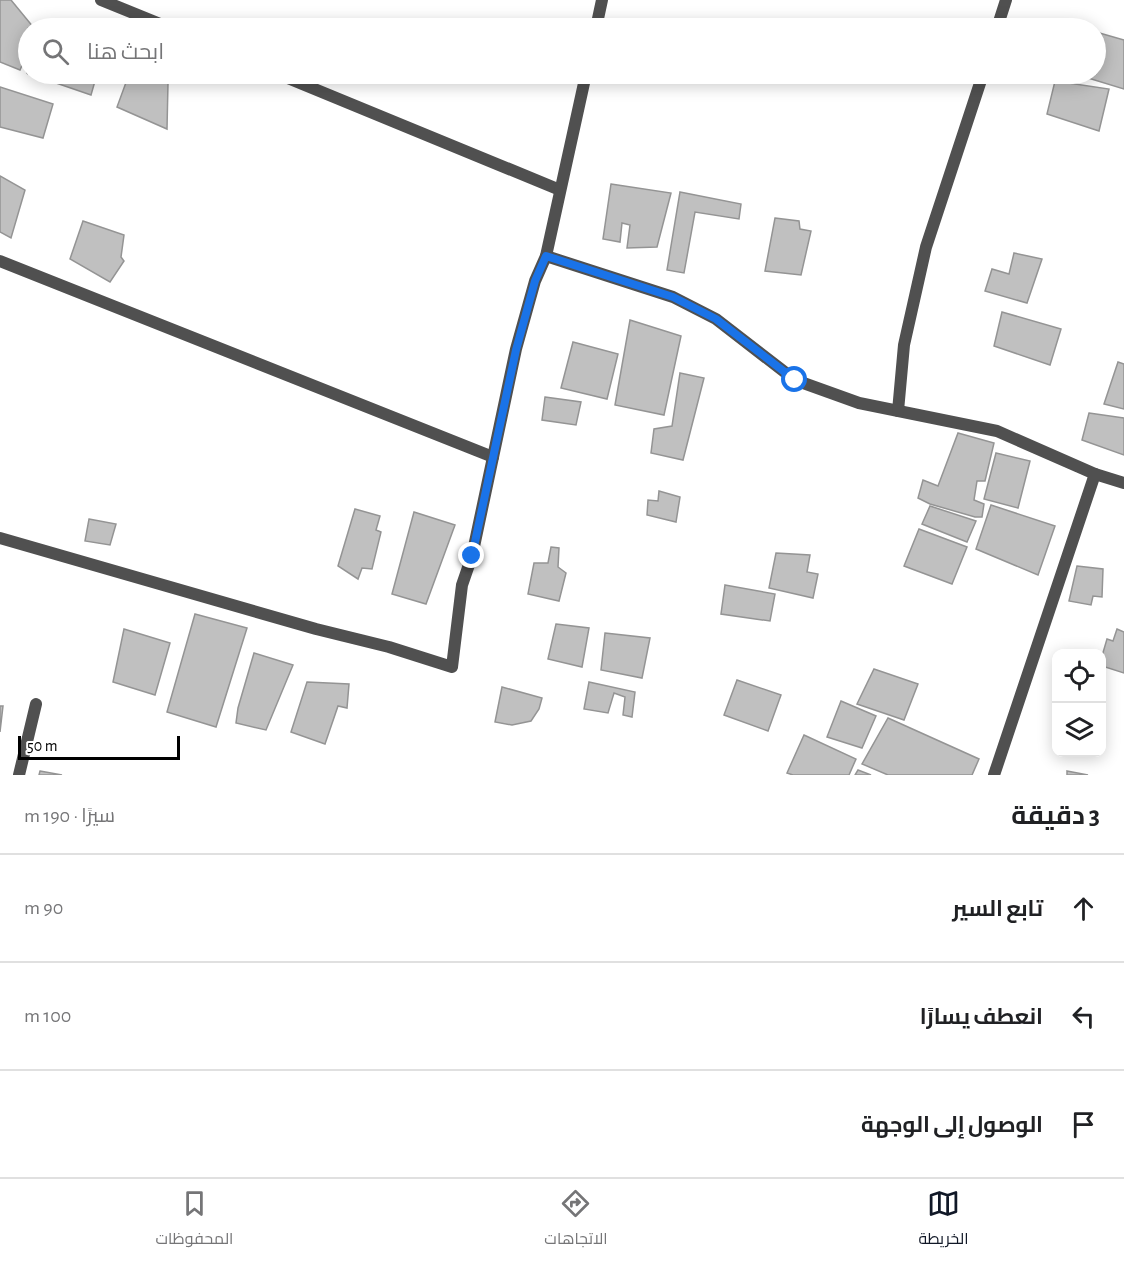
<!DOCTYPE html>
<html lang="ar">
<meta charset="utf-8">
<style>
body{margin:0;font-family:"Alegreya Sans",Cairo,sans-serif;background:#f2f2f2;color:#202124;direction:rtl}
.controls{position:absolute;right:18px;bottom:18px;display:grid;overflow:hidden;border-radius:12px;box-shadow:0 3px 15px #0003}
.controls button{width:54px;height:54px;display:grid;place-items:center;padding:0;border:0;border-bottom:2px solid #e0e0e0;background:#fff;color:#202124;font:30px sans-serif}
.scale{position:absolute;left:18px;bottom:15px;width:162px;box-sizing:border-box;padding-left:6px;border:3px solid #000;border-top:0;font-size:16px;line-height:21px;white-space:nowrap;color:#000;-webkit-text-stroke:4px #fff;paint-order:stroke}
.stop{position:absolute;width:18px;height:18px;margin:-14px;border:4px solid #1a73e8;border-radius:50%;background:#fff}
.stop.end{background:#1a73e8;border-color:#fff;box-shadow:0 2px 6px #0008}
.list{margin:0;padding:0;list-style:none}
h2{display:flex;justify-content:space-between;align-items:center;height:78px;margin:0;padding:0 24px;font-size:26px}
h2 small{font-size:20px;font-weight:400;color:#757577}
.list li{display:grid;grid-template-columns:39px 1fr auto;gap:18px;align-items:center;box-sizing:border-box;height:108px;padding:0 24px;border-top:2px solid #e0e0e0}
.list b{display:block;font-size:22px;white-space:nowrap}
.list em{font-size:20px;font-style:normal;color:#757577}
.icon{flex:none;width:33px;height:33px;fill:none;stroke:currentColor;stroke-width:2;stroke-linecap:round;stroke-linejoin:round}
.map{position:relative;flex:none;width:1124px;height:775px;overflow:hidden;direction:ltr}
.search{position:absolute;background:#fff;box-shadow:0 3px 15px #0003;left:18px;right:18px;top:18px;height:66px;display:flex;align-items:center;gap:15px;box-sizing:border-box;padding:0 21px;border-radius:33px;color:#757577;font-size:22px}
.sheet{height:402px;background:#fff}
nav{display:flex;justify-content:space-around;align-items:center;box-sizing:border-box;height:84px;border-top:2px solid #e0e0e0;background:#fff;font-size:16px;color:#757577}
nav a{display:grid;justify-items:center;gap:3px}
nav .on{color:#111827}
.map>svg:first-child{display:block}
.building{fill:#c0c0c0;stroke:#949494;stroke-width:1.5}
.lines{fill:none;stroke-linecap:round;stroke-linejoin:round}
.street{stroke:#505050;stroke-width:12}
.route{stroke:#1a73e8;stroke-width:8}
</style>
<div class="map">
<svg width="1124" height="775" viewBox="0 0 1124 775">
<rect width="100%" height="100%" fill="#fff"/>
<g class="building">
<path d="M 0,0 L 11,0 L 34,28 L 28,28 L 28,52 L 20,70 L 0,62 Z"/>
<path d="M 54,22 L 71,28 L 50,28 Z"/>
<path d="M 1096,32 L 1124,40 L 1124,89 L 1075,74 L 1096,74 Z"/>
<path d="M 28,70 L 28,74 L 97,74 L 91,95 L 27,73 Z"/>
<path d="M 128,77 L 168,83 L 167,129 L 117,107 Z"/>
<path d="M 1055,81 L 1109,89 L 1099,131 L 1047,114 Z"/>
<path d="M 0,87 L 53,104 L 43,138 L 0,127 Z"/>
<path d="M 0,176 L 25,190 L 11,238 L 0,232 Z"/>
<path d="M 611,184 L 671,193 L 657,247 L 627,248 L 630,225 L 622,223 L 620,242 L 603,239 Z"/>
<path d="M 680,192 L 741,204 L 739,219 L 695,212 L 684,273 L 667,270 Z"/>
<path d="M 775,218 L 799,221 L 800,229 L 811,231 L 801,275 L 765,271 Z"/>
<path d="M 83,221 L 124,235 L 121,257 L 124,261 L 110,282 L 70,259 Z"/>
<path d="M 1014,253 L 1042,259 L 1027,303 L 985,291 L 992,269 L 1009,274 Z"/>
<path d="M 1002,312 L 1061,329 L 1050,365 L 994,346 Z"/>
<path d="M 630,320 L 681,336 L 664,415 L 615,405 Z"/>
<path d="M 573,342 L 618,354 L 607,399 L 561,388 Z"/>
<path d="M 1118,362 L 1124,364 L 1124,409 L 1104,404 Z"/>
<path d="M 680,373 L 704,378 L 683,460 L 651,453 L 654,429 L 672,426 Z"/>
<path d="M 545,397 L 581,402 L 576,425 L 542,420 Z"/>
<path d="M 1089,413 L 1124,418 L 1124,455 L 1082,440 Z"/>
<path d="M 958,433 L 994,443 L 985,481 L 977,481 L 974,500 L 984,504 L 982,517 L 975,517 L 930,504 L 918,498 L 923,480 L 938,486 Z"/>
<path d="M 996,453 L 1030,461 L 1018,508 L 984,499 Z"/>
<path d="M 659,491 L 680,497 L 676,522 L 647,515 L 648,500 L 658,501 Z"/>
<path d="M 991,505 L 1055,526 L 1038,575 L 976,549 Z"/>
<path d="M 930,506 L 976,521 L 967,542 L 922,524 Z"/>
<path d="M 355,509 L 380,516 L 376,530 L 381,532 L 372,569 L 362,568 L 358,579 L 338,566 Z"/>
<path d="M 414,512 L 455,525 L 426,604 L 392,594 Z"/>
<path d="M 89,519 L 116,524 L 110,545 L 85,541 Z"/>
<path d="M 919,529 L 967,547 L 952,584 L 904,566 Z"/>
<path d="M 551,547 L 559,548 L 558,567 L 566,573 L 559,601 L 528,594 L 534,563 L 548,563 Z"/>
<path d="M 776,553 L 810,555 L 807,572 L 818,574 L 813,598 L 769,588 Z"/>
<path d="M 1077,566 L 1103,569 L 1102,597 L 1093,596 L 1091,605 L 1069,601 Z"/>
<path d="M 725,585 L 775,594 L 770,621 L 721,614 Z"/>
<path d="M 195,614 L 247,628 L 216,727 L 167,712 Z"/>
<path d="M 556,624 L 589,628 L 582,667 L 548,659 Z"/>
<path d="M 124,629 L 170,643 L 155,695 L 113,682 Z"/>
<path d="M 1117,629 L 1124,632 L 1124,673 L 1102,666 L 1102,656 L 1107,639 L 1113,641 Z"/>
<path d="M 605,633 L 650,638 L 642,678 L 601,670 Z"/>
<path d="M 254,653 L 293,665 L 266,730 L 236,723 L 238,708 Z"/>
<path d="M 874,669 L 918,684 L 904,720 L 857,704 Z"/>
<path d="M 737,680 L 781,695 L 768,731 L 724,715 Z"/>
<path d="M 307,682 L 349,684 L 347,708 L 338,706 L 325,744 L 291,732 Z"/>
<path d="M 589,682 L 635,692 L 632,717 L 623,715 L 625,697 L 614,693 L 608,713 L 584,709 Z"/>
<path d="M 502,687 L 542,698 L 539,709 L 531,721 L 512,725 L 495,722 Z"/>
<path d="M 841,701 L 876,716 L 862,748 L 827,737 Z"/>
<path d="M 0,706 L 3,706 L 0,732 Z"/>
<path d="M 888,718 L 979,759 L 972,775 L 888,775 L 862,764 Z"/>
<path d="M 804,735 L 856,759 L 849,775 L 793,775 L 787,773 Z"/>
<path d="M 858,770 L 871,775 L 855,775 Z"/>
<path d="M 40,771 L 62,775 L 39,775 Z"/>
<path d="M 1067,771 L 1088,775 L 1067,775 Z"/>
</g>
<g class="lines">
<g class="street">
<path d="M 101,0 L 170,28"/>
<path d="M 596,28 L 602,0"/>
<path d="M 997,28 L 1006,0"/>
<path d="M 278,74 L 560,190"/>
<path d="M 546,256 L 673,297 L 716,319 L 795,380 L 859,403 L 997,431 L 1095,474"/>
<path d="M 0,261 L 493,457"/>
<path d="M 898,411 L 904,345 L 926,247 L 983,74"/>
<path d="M 0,538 L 316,629 L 389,647 L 452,667 L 462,585 L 472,556 L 516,349 L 535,281 L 546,256 L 586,74"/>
<path d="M 19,775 L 36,704"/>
<path d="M 994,775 L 1095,474 L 1124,483"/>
</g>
</g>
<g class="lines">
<path class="route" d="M 472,556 L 516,350 L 535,281 L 546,256 L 673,297 L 716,319 L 795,380"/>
</g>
</svg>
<div class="controls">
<button><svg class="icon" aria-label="locate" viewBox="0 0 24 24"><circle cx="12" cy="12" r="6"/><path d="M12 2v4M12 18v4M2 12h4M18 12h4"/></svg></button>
<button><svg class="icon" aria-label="layers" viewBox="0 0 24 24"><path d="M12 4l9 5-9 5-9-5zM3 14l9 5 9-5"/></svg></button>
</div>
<div class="scale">50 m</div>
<div class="stop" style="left:795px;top:380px"></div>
<div class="stop end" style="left:472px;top:556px"></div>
<div class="search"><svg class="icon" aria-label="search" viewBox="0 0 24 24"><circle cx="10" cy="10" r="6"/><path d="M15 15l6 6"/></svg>ابحث هنا</div>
</div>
<section class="sheet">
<h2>3 دقيقة<small>سيرًا · 190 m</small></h2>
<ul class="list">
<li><svg class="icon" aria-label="ahead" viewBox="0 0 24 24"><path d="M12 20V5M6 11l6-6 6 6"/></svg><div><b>تابع السير</b></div><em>90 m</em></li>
<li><svg class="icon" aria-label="left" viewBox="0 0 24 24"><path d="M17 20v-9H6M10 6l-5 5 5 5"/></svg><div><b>انعطف يسارًا</b></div><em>100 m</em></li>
<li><svg class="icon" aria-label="arrive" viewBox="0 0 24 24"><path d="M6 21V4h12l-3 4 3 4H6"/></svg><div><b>الوصول إلى الوجهة</b></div></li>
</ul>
</section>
<nav>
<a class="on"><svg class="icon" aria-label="map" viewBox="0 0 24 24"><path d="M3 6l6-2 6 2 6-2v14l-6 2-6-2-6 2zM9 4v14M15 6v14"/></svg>الخريطة</a>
<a><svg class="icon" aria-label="directions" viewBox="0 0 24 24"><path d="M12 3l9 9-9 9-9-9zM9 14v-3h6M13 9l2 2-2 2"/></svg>الاتجاهات</a>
<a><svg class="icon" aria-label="saved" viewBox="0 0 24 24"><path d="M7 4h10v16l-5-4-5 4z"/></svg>المحفوظات</a>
</nav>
